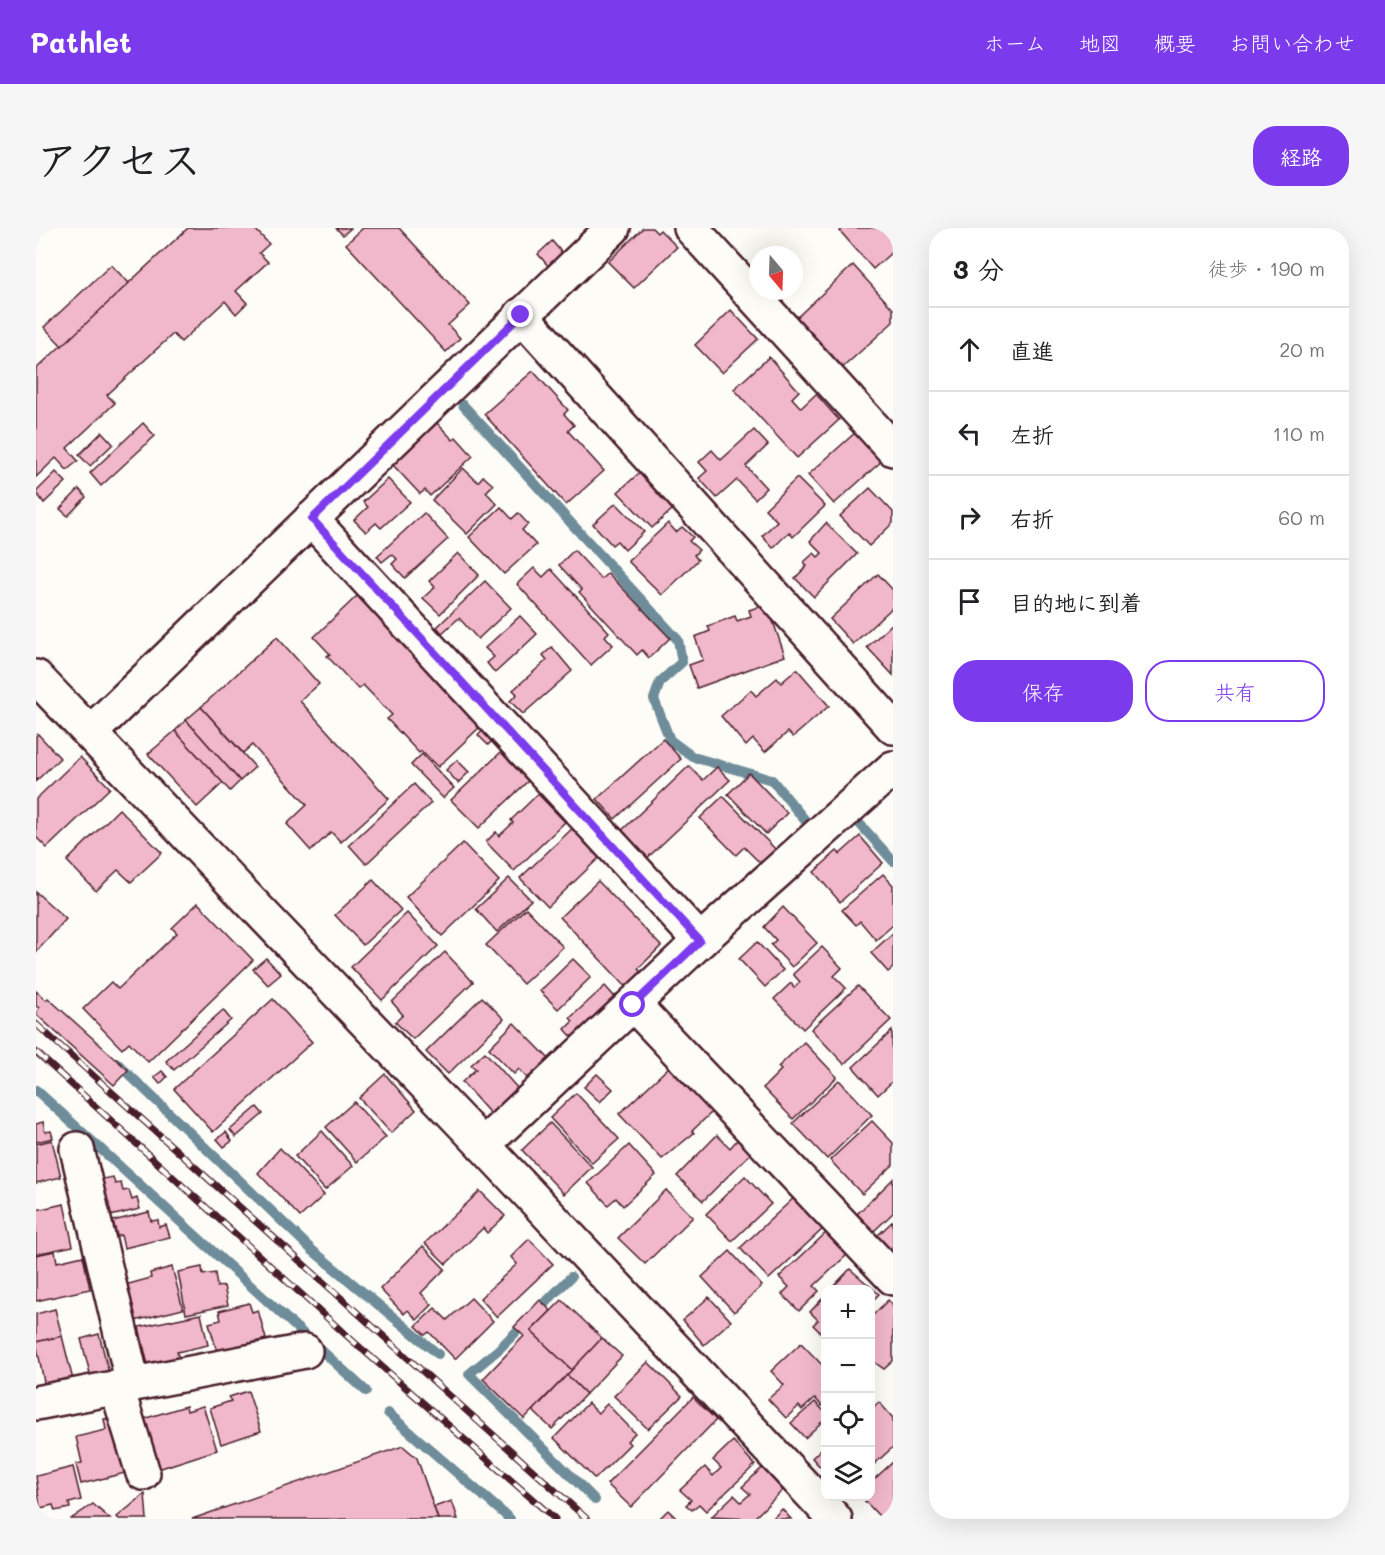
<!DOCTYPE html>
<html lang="ja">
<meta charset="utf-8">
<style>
body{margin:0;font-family:Mali,"Klee One",sans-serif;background:#f6f6f6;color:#202124}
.controls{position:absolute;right:18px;bottom:18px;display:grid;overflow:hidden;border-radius:12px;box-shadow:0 6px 24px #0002}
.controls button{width:54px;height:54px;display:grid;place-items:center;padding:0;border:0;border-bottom:2px solid #e0e0e0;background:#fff;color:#202124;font:30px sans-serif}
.compass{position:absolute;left:713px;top:18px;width:54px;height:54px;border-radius:50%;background:#fff;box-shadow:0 6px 24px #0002;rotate:161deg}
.stop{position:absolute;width:18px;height:18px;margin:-14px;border:4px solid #7c3aed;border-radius:50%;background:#fff}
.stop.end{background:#7c3aed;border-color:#fff;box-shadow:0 2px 6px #0008}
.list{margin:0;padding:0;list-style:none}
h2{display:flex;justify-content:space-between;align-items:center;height:78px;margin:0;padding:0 24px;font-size:26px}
h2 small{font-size:20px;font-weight:400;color:#757577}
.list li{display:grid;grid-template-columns:39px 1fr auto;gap:18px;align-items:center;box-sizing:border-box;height:84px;padding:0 24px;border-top:2px solid #e0e0e0}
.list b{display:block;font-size:22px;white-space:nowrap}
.list em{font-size:20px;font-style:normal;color:#757577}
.actions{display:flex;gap:12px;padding:18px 24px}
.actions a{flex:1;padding:14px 0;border:2px solid #7c3aed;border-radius:24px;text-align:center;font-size:21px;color:#7c3aed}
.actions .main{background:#7c3aed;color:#fff}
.icon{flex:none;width:33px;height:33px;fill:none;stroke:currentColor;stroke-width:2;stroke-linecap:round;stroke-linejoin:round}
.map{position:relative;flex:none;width:857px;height:1291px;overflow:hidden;border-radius:24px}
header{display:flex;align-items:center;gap:36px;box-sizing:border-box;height:84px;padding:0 30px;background:#7c3aed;color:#fff}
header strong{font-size:28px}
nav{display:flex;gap:33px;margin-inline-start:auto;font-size:21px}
.intro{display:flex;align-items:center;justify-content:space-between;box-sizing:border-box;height:144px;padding:0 36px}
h1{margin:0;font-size:42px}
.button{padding:15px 27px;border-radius:24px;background:#7c3aed;color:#fff;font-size:21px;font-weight:700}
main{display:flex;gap:36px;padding:0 36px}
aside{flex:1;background:#fff;border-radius:24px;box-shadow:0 6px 24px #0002}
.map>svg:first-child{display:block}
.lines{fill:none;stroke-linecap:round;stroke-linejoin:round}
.stream{stroke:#6e8c99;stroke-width:10}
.building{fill:#f1b8cb;stroke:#4a1f2b;stroke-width:1.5}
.street-casing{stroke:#4a1f2b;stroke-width:38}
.street{stroke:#fdfcf7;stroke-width:33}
.rail-casing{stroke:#4a1f2b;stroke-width:7}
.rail{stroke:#fdfcf7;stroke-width:4.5;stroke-dasharray:14;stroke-linecap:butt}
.route{stroke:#7c3aed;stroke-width:8}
</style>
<header>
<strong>Pathlet</strong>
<nav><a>ホーム</a><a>地図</a><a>概要</a><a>お問い合わせ</a></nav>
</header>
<div class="intro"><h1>アクセス</h1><a class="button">経路</a></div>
<main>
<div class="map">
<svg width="857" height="1291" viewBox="0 0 857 1291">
<rect width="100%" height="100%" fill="#fdfcf7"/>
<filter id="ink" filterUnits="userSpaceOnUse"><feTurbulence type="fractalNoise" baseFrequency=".0167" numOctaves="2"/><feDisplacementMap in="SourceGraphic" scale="12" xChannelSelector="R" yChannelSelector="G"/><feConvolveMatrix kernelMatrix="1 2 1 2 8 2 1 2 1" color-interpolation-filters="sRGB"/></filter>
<g filter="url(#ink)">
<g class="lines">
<g class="stream">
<path d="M 427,177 L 642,412 L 646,434 L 624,454 L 618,471 L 634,512 L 657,529 L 736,552 L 777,602"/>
<path d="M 823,595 L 857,633"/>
<path d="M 80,834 L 276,1022 L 402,1126"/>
<path d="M 0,862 L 330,1163"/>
<path d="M 535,1049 L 463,1121 L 433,1146 L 559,1272"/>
<path d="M 352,1185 L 474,1291"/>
</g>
</g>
<g class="building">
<path d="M 152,0 L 218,0 L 233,16 L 223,25 L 232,34 L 200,63 L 211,75 L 200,86 L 189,73 L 145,114 L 137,106 L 71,167 L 79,175 L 31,220 L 42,233 L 31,242 L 20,230 L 0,249 L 0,141 Z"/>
<path d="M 300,0 L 315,0 L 307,7 Z"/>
<path d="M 327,0 L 363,0 L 434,77 L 412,97 L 424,110 L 410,124 L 310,16 Z"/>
<path d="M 607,0 L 616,0 L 621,5 L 624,2 L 641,19 L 598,60 L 572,34 Z"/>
<path d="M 808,0 L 857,0 L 857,23 L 837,41 L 804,3 Z"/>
<path d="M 516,13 L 527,26 L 513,39 L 502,26 Z"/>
<path d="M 75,37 L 93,55 L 26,118 L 8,99 Z"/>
<path d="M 817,37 L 857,81 L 857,94 L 804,142 L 758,92 Z"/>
<path d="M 695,82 L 722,111 L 686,145 L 659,117 Z"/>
<path d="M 733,129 L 763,163 L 756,170 L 765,180 L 780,166 L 803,192 L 761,230 L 698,161 Z"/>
<path d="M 497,143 L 532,182 L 528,186 L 538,197 L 532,203 L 568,243 L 530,277 L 448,186 Z"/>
<path d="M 107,195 L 119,208 L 65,258 L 54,245 Z"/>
<path d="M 401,195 L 417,212 L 420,209 L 437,228 L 394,268 L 389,262 L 384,266 L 357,237 Z"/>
<path d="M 718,202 L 732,217 L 710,238 L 730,260 L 719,271 L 701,252 L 681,270 L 663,250 L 671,243 L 663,234 L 676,222 L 685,232 Z"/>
<path d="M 821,203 L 847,232 L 798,276 L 772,247 Z"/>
<path d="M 66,204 L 77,216 L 54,238 L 43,227 Z"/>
<path d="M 427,240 L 442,254 L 447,248 L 457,257 L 450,264 L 461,276 L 431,306 L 396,272 Z"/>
<path d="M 20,244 L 30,254 L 8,275 L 0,264 Z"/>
<path d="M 603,245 L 637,281 L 616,300 L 582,264 Z"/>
<path d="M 761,250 L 789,278 L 757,309 L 753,304 L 737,320 L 726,308 L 741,293 L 729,281 Z"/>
<path d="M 352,251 L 374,274 L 345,300 L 340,295 L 330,304 L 318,292 L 332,279 L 327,274 Z"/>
<path d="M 834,260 L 857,284 L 857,295 L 833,318 L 804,288 Z"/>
<path d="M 43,261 L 50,269 L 32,288 L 24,281 Z"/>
<path d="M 580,275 L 608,304 L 589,322 L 581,313 L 576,317 L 557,296 Z"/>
<path d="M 465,279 L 476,291 L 482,285 L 492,296 L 486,302 L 500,317 L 468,346 L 433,309 Z"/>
<path d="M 388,285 L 412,311 L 369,350 L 356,336 L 361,331 L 356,326 L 346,334 L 341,328 Z"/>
<path d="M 632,295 L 640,304 L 646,299 L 657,309 L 653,313 L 663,322 L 658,327 L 662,332 L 626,367 L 592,333 Z"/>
<path d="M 790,295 L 821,326 L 778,369 L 759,350 L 771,338 L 768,334 L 778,325 L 782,329 L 786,325 L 774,313 Z"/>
<path d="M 538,322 L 565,351 L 572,345 L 634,410 L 613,430 L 606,422 L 601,427 L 543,364 L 546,362 L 523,337 Z"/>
<path d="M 422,325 L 443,347 L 404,386 L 387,370 L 399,359 L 393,353 Z"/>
<path d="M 498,340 L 507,349 L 515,341 L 573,404 L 569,408 L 577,417 L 555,437 L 481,356 Z"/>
<path d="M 842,346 L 857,362 L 857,379 L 817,416 L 794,391 Z"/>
<path d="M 449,353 L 475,380 L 442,411 L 423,390 L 406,405 L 401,399 Z"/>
<path d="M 322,367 L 447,496 L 402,539 L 385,523 L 383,525 L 351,491 L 356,487 L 327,457 L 322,461 L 291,428 L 294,426 L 278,409 Z"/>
<path d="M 731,376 L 749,428 L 661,460 L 653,437 L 667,432 L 659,409 L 674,403 L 672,398 L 699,388 L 701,393 L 715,388 L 713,382 Z"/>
<path d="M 484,388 L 501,406 L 459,445 L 451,435 L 458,429 L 449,420 Z"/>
<path d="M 857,395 L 857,447 L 831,419 Z"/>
<path d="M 241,409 L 283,456 L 264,473 L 353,571 L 305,614 L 295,604 L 275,623 L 251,596 L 271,577 L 216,517 L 207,525 L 165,479 Z"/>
<path d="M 516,419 L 536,443 L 487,486 L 474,473 L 481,466 L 477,462 L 511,432 L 507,427 Z"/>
<path d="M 761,441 L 793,478 L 757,509 L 752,504 L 729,524 L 717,511 L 710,518 L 685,488 L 715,462 L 720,468 L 741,450 L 745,455 Z"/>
<path d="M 165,479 L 219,539 L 204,553 L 150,492 Z"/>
<path d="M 150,492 L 204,553 L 194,563 L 139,503 Z"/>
<path d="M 451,499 L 460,509 L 452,517 L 442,507 Z"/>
<path d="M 139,503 L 187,555 L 161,579 L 112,526 Z"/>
<path d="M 2,506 L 24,530 L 0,553 L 0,508 Z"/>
<path d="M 627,511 L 645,531 L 579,591 L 561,571 Z"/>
<path d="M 465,524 L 492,553 L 443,600 L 415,572 Z"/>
<path d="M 386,526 L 418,560 L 407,570 L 375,537 Z"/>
<path d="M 44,529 L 74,560 L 11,620 L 0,609 L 0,571 Z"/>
<path d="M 421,532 L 433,544 L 422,555 L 410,542 Z"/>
<path d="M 653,538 L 667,552 L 681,539 L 694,552 L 606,635 L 580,608 Z"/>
<path d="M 713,545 L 751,585 L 730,606 L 692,566 Z"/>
<path d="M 378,556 L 395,575 L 330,636 L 313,617 Z"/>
<path d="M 502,566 L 529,594 L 478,643 L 450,614 L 460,604 L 463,608 L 477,595 L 475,592 Z"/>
<path d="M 687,568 L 745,627 L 730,641 L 708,619 L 700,627 L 664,590 Z"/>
<path d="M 83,581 L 126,625 L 95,654 L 82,642 L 60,663 L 31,633 Z"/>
<path d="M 540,597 L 567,626 L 512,679 L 484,650 Z"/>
<path d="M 824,608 L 847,635 L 804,674 L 778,644 L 801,623 L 804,626 Z"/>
<path d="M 427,615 L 463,653 L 406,708 L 370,669 Z"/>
<path d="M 847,646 L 857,657 L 857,697 L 840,712 L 824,693 L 820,697 L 806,682 Z"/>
<path d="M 473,650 L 495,672 L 461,704 L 440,681 Z"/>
<path d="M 337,652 L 365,682 L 327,717 L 299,687 Z"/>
<path d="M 562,653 L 625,718 L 602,741 L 609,748 L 594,763 L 524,689 Z"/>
<path d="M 0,664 L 30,691 L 0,724 Z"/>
<path d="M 162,675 L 217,732 L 112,834 L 93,814 L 86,821 L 47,781 L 75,754 L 82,761 L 141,705 L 136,700 Z"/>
<path d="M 747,679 L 781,715 L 756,739 L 735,717 L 740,712 L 728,699 Z"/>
<path d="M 490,680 L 527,719 L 487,756 L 450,717 Z"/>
<path d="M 371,685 L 402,718 L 346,772 L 315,739 Z"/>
<path d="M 857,705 L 857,740 L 852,744 L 835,725 Z"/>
<path d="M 721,714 L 747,742 L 729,759 L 703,731 Z"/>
<path d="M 786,719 L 806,740 L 798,748 L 810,760 L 767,801 L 738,771 L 755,755 L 758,760 L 764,754 L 757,746 Z"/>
<path d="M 409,724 L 437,754 L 377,811 L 359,794 L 367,787 L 356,774 Z"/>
<path d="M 230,730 L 245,746 L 232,757 L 217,741 Z"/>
<path d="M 537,731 L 555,749 L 522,781 L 504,763 Z"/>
<path d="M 569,758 L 586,777 L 542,816 L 529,801 L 537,793 L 534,790 Z"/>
<path d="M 822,758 L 855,792 L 808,836 L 775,801 Z"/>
<path d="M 0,763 L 10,772 L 12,770 L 92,842 L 78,857 L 0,786 L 3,780 L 0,778 Z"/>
<path d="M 446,769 L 468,791 L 412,846 L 390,824 Z"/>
<path d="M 237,771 L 276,814 L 177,904 L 138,861 Z"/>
<path d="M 187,782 L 195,792 L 138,842 L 130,833 Z"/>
<path d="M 478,795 L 520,838 L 499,859 L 483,841 L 478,846 L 453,820 Z"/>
<path d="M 856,803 L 857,853 L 842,867 L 817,839 Z"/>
<path d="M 768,814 L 801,849 L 757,891 L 727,860 L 745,842 L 742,839 Z"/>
<path d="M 449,824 L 492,872 L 460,892 L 426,854 L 440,841 L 435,837 Z"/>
<path d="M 633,839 L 676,884 L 656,903 L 658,905 L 626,931 L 583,886 Z"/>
<path d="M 126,843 L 131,849 L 124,856 L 118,849 Z"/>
<path d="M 349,846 L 380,882 L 355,905 L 323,870 Z"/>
<path d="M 561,846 L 577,861 L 564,874 L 548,859 Z"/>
<path d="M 803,852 L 836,887 L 791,931 L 757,895 Z"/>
<path d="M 540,865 L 583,911 L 556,935 L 514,890 Z"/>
<path d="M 318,874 L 350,909 L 321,934 L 290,899 Z"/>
<path d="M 221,879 L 227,886 L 200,909 L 194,902 Z"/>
<path d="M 836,893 L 857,915 L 857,937 L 826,966 L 794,932 Z"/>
<path d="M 7,894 L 9,904 L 15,903 L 17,910 L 0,914 L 0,896 Z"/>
<path d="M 514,895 L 556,939 L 528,966 L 486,922 Z"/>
<path d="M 286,903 L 317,938 L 289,962 L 259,928 Z"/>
<path d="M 190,904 L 196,913 L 188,919 L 181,911 Z"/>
<path d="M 681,907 L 694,920 L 702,911 L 715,925 L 667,973 L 641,948 Z"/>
<path d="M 16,912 L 25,949 L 0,955 L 0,916 Z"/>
<path d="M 593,917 L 620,947 L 587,978 L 580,970 L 572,977 L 552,955 Z"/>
<path d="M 244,920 L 288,967 L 264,989 L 222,945 Z"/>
<path d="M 709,948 L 735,976 L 696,1013 L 670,986 Z"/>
<path d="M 77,949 L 79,956 L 85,955 L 87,963 L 93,962 L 96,972 L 101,970 L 104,981 L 70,989 L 62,952 Z"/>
<path d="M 857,951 L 857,985 L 838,1003 L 821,986 Z"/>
<path d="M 630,962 L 657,989 L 609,1036 L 582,1010 Z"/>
<path d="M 444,963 L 469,988 L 451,1005 L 447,1000 L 410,1036 L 389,1015 Z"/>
<path d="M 761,967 L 790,998 L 733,1051 L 704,1020 Z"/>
<path d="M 28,976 L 37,1018 L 0,1026 L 0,982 Z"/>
<path d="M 113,984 L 115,993 L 122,992 L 123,999 L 130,997 L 134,1009 L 88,1020 L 85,1007 L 81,1008 L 77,993 Z"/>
<path d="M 857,993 L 857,1018 L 853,1022 L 840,1009 Z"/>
<path d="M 792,1003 L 813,1025 L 778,1058 L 783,1063 L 763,1083 L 746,1066 L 753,1059 L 743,1049 Z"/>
<path d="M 493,1011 L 517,1036 L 461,1089 L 444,1070 L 481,1036 L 475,1029 Z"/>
<path d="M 387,1018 L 409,1041 L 385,1065 L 396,1077 L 381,1092 L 372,1082 L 368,1086 L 344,1061 Z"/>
<path d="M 19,1023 L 21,1034 L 47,1028 L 54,1061 L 0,1073 L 0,1027 Z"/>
<path d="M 694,1023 L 726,1058 L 698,1084 L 666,1049 Z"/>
<path d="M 136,1039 L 147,1081 L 98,1093 L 89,1057 L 115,1050 L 114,1045 Z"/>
<path d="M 166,1039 L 167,1047 L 179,1045 L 181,1059 L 188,1058 L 192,1077 L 150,1086 L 142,1044 Z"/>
<path d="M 814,1041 L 843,1066 L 834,1075 L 834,1062 L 794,1062 Z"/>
<path d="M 790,1067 L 790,1108 L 789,1109 L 777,1097 L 782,1092 L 774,1084 Z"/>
<path d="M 673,1069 L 695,1093 L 668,1117 L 647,1092 Z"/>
<path d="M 435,1070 L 457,1093 L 419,1131 L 393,1104 L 389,1107 L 380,1098 L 399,1080 L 411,1092 Z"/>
<path d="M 504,1072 L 515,1083 L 495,1103 L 536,1142 L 488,1191 L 447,1151 L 488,1108 L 478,1099 Z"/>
<path d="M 526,1072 L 566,1110 L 536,1142 L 495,1103 Z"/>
<path d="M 852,1072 L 857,1077 L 857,1133 L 848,1141 L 834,1131 L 834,1090 Z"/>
<path d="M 213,1075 L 216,1084 L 222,1082 L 230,1111 L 181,1124 L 173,1095 L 185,1092 L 183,1083 Z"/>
<path d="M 19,1081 L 26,1108 L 0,1114 L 0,1086 Z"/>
<path d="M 165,1086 L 172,1117 L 141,1124 L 143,1131 L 112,1137 L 103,1099 Z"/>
<path d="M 63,1106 L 73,1145 L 55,1149 L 45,1111 Z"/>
<path d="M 26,1108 L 37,1152 L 9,1159 L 0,1114 Z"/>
<path d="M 566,1110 L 586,1128 L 550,1166 L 531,1147 Z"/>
<path d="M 765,1115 L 790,1141 L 790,1174 L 786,1178 L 779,1170 L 766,1182 L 763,1178 L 750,1190 L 732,1171 L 748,1157 L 735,1143 Z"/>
<path d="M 612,1134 L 646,1168 L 612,1201 L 578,1168 Z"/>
<path d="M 531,1147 L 550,1166 L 516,1201 L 497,1183 Z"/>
<path d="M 212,1163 L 225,1203 L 185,1216 L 174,1180 L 195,1173 L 193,1169 Z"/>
<path d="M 657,1169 L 680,1192 L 595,1279 L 571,1256 Z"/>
<path d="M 779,1174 L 790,1185 L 790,1190 L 769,1210 L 755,1195 Z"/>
<path d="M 843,1174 L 857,1190 L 857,1219 L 834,1240 L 834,1182 Z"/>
<path d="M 552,1175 L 562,1185 L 571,1176 L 599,1205 L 591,1213 L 594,1216 L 559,1251 L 518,1210 Z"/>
<path d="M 150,1178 L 151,1183 L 167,1178 L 181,1222 L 122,1241 L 107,1191 Z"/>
<path d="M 76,1190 L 89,1245 L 45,1256 L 40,1236 L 46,1235 L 40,1209 L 70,1202 L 68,1191 Z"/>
<path d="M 697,1213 L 719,1237 L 670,1283 L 663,1276 L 656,1282 L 650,1277 L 655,1272 L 644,1262 L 669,1239 L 677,1248 L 685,1240 L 677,1232 Z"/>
<path d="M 367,1218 L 381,1230 L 402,1291 L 156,1291 Z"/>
<path d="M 785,1221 L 790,1226 L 790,1245 L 776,1230 Z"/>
<path d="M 857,1234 L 857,1291 L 846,1291 L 824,1268 L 834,1268 L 834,1255 Z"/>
<path d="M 37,1239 L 45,1272 L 33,1275 L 34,1280 L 19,1283 L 17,1277 L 4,1280 L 0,1248 Z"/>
<path d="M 726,1240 L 747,1262 L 717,1291 L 675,1289 L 698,1267 L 705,1274 L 714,1266 L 706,1259 Z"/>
<path d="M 109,1266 L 111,1291 L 83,1291 L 81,1289 Z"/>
<path d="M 416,1273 L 422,1291 L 402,1291 L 398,1279 Z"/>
<path d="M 57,1276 L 74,1291 L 35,1291 Z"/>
<path d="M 746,1281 L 755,1291 L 736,1291 Z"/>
<path d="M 632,1282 L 641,1291 L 623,1291 Z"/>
</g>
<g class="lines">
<g class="street-casing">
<g id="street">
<path d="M 655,0 L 857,221"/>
<path d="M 485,87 L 857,499"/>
<path d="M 275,291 L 664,713"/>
<path d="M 0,449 L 447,917 L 799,1291"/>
<path d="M 54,505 L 577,0"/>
<path d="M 597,776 L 857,1050"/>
<path d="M 447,917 L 664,713 L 857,540"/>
<path d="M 41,921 L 97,1156"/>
<path d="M 81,1160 L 107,1245"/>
<path d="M 0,1175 L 269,1123"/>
</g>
</g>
<use href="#street" class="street"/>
<g class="rail-casing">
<g id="rail">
<path d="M 0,796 L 551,1291"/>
<path d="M 0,824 L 310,1107 L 519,1291"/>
</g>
</g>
<use href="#rail" class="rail"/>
</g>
</g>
<g class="lines" filter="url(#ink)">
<path class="route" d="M 485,87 L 276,291 L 664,713 L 597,777"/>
</g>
</svg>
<div class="controls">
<button>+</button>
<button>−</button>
<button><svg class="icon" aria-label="locate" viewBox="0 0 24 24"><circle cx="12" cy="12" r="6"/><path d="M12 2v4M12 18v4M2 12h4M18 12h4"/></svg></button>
<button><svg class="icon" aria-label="layers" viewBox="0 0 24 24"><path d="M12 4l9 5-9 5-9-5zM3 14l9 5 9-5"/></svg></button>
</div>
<svg class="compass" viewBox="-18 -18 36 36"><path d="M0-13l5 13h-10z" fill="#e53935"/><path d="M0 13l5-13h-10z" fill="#757577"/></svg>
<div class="stop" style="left:597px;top:777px"></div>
<div class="stop end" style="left:485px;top:87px"></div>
</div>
<aside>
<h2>3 分<small>徒歩 · 190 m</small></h2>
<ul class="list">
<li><svg class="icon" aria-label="ahead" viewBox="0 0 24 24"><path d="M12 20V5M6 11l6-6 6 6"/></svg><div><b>直進</b></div><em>20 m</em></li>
<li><svg class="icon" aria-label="left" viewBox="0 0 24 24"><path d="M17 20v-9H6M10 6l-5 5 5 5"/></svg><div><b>左折</b></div><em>110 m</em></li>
<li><svg class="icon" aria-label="right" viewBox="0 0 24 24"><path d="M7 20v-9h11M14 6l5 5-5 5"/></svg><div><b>右折</b></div><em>60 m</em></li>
<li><svg class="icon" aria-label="arrive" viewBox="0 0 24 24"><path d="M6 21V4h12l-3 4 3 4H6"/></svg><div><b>目的地に到着</b></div></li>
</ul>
<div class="actions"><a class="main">保存</a><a>共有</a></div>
</aside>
</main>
